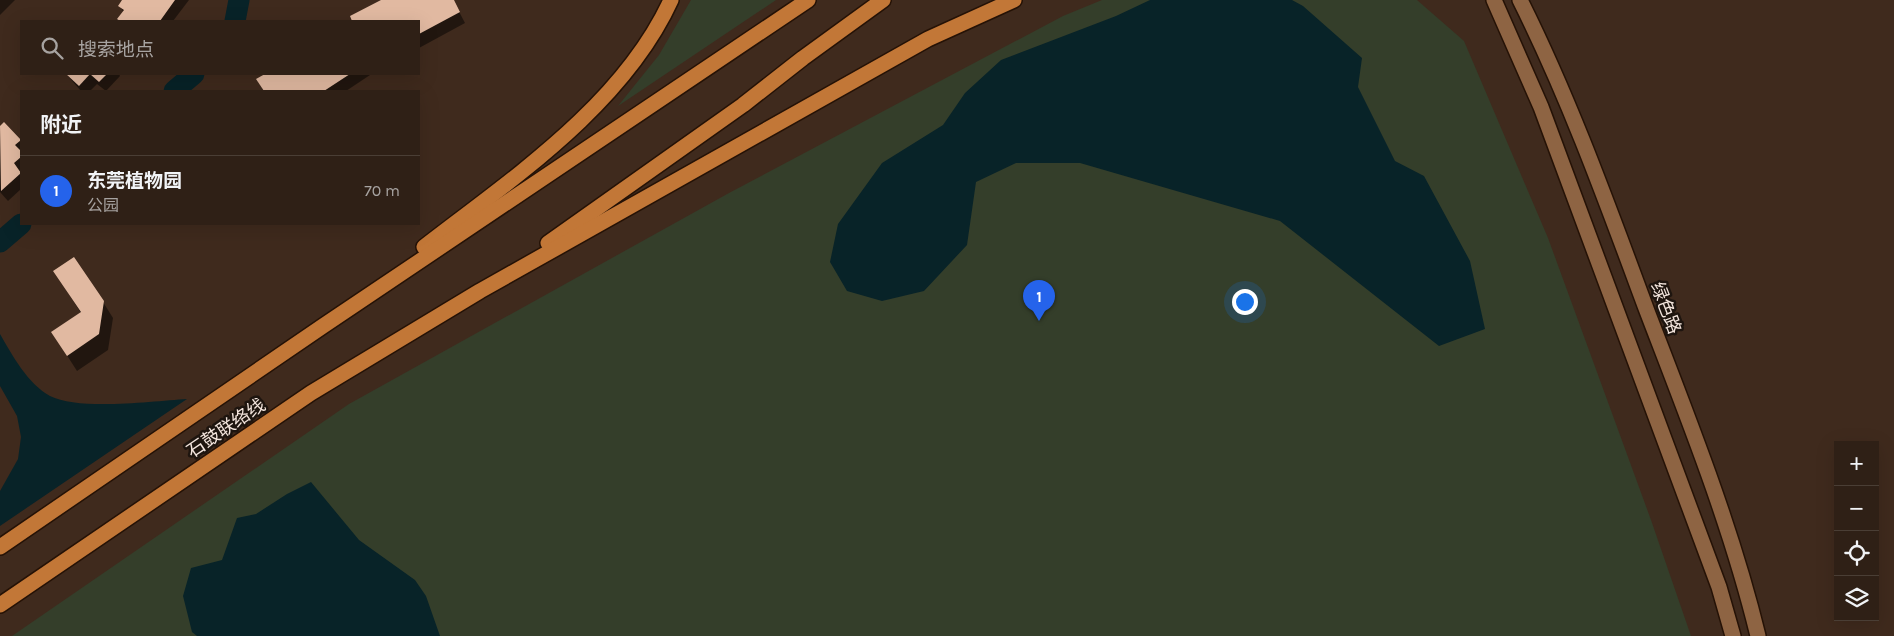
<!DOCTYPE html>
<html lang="zh">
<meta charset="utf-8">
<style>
body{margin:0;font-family:Karla,"Noto Sans SC",sans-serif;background:#37281f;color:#f1f3f6}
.controls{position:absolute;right:15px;bottom:15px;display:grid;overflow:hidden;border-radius:0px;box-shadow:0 5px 20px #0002}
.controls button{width:45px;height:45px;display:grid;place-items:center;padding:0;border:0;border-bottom:1px solid #4a3e35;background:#2f2016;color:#f1f3f6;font:25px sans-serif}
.you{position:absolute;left:1244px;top:301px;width:18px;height:18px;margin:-12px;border:4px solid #fff;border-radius:50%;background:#1a73e8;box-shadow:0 0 0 8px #1a73e833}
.badge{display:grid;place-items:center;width:32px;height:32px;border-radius:50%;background:#2563eb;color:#fff;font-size:16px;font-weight:700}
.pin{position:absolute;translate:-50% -41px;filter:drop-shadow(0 1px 2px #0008)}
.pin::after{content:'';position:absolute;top:26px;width:18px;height:15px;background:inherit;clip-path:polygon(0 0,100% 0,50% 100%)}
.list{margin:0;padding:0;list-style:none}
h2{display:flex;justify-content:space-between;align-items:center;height:65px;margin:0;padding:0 20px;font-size:21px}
h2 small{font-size:16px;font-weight:400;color:#a7a3a1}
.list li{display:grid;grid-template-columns:32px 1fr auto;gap:15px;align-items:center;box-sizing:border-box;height:70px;padding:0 20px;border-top:1px solid #4a3e35}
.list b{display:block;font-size:19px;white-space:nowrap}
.list p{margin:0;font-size:16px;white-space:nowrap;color:#a7a3a1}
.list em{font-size:16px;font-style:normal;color:#a7a3a1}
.icon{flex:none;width:28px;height:28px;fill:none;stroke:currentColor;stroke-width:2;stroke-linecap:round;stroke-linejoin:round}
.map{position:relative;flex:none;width:1894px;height:636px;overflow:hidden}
.search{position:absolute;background:#2f2016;box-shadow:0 5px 20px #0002;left:20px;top:20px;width:400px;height:55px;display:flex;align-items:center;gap:12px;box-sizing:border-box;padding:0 18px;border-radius:0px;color:#a7a3a1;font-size:19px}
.panel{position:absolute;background:#2f2016;box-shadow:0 5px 20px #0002;left:20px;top:90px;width:400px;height:135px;border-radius:0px}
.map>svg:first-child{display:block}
.green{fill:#343e2a}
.water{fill:#082328}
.shadow{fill:#0007}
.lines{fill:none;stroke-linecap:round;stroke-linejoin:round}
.canal{stroke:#082328;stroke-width:21}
.building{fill:#e1b9a1}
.secondary-casing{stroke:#251206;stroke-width:18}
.trunk-casing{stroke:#251206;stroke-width:18}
.secondary{stroke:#8e6443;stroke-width:15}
.trunk{stroke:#c27737;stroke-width:15}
.labels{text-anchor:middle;stroke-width:5;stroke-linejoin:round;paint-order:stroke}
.street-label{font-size:18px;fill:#f3e5dd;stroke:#1e150f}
</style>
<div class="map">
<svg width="1894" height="636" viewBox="0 0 1894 636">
<rect width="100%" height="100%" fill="#3f2a1d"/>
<g class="green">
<path d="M 691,0 L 776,0 L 618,106 L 659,55 Z"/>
<path d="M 1102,0 L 1417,0 L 1464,41 L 1548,238 L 1651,520 L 1691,636 L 12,636 L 349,404 L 729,193 L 1063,16 Z"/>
</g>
<g class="water">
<path d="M 1150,0 L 1292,0 L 1303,6 L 1362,58 L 1358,87 L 1395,161 L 1424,176 L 1470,261 L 1485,329 L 1439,346 L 1280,221 L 1080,163 L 1016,163 L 976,182 L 967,245 L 924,291 L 882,301 L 847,291 L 830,262 L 838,224 L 882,163 L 943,125 L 965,93 L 1001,60 L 1116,16 Z"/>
<path d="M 0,334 C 12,355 28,384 50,396 C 79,411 153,401 187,399 L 0,526 L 0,491 L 18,459 L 21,437 L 17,416 L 0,386 Z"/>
<path d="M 311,482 L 359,540 L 415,580 L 426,596 L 440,636 L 197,636 L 192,632 L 183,596 L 191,568 L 222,560 L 237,518 L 256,514 L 287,494 Z"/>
</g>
<g class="shadow">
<path d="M 0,0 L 15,0 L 0,15 Z"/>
<path d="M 124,0 L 189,0 L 173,21 L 120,21 L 119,19 L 124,13 L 120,6 Z"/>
<path d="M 384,0 L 453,0 L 465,23 L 419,48 L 419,21 L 354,21 L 351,17 Z"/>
<path d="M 66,74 L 119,74 L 120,76 L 106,91 L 97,84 L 90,91 L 81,91 Z"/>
<path d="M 267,74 L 369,74 L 370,75 L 346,91 L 264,91 L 258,80 Z"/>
<path d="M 4,124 L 21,143 L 21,189 L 8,201 L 0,192 L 0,128 Z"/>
<path d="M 55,272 L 103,302 L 113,318 L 108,350 L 77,371 L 52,332 L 81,313 Z"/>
</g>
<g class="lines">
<g class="canal">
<path d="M 235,21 L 239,0"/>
<path d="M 174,91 L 194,74"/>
<path d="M 0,242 L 21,224"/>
</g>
</g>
<g class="building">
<path d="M 122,0 L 175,0 L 160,21 L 120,21 L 117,19 L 124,10 L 118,6 Z"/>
<path d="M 381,0 L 454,0 L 460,12 L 419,34 L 419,21 L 352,21 L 350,16 Z"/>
<path d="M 66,74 L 90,74 L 79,86 Z"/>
<path d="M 90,74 L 107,74 L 99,82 Z"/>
<path d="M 265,74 L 350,74 L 324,91 L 264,91 L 256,79 Z"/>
<path d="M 4,122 L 21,140 L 15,145 L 21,151 L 21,157 L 14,163 L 21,173 L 1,191 L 0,126 Z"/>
<path d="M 74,257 L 104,301 L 99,334 L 67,356 L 51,332 L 81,312 L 53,271 Z"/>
</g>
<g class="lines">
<g class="secondary-casing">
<g id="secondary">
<path d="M 1494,0 L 1541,107 L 1719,587 L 1733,636"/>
<path d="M 1520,0 C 1570,100 1608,206 1647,311 C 1688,418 1731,525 1758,636"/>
</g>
</g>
<g class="trunk-casing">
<g id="trunk">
<path d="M 548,243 L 743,105 L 803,58 L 883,0"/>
<path d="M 424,247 C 513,178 623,105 671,0"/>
<path d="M 0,547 L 323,326 L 808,0"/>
<path d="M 0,605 L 311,393 L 480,291 L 928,39 L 1014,0"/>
</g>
</g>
<use href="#secondary" class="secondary"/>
<use href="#trunk" class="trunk"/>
</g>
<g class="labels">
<g class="street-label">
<text transform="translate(1666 308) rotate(69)" y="6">绿色路</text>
<text transform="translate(226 428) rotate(-34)" y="6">石鼓联络线</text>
</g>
</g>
</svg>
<div class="controls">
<button>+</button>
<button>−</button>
<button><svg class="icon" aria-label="locate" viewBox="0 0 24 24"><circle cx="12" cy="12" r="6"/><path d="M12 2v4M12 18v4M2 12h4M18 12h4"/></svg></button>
<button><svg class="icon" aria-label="layers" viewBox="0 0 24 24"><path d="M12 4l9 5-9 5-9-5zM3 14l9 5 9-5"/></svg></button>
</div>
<div class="you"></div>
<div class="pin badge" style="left:1039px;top:321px">1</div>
<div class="search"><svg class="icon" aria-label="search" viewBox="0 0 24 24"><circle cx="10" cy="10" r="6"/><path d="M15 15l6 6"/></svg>搜索地点</div>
<section class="panel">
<h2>附近<small></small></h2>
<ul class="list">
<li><span class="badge">1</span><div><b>东莞植物园</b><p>公园</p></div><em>70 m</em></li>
</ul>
</section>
</div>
